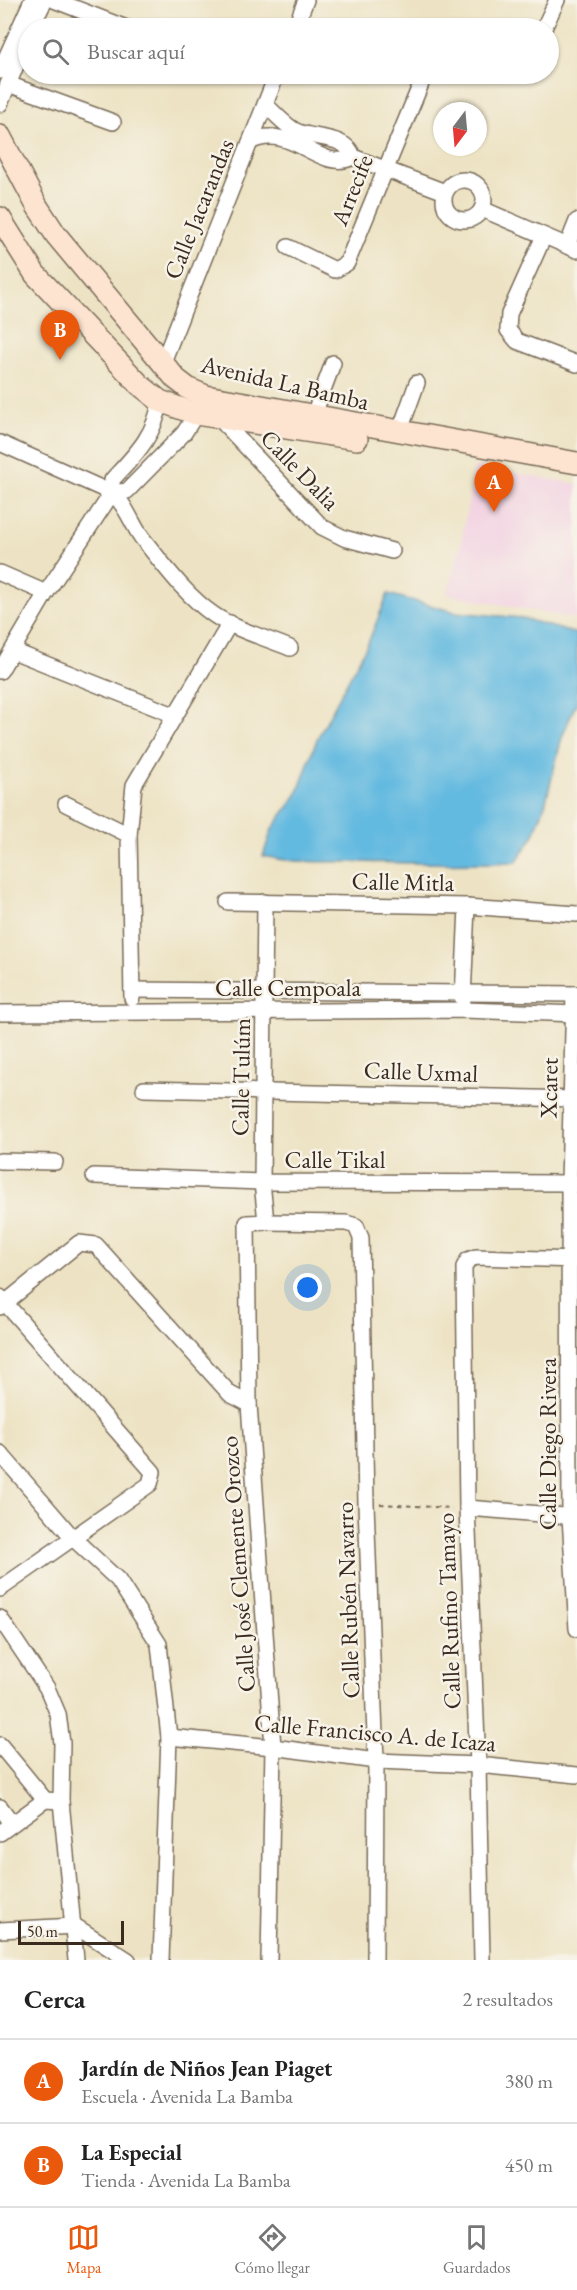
<!DOCTYPE html>
<html lang="es">
<meta charset="utf-8">
<style>
body{margin:0;font-family:"EB Garamond",serif;background:#f6f6f6;color:#222}
.compass{position:absolute;left:433px;top:102px;width:54px;height:54px;border-radius:50%;background:#fff;box-shadow:0 2px 4px #0004;rotate:196deg}
.scale{position:absolute;left:18px;bottom:15px;width:106px;box-sizing:border-box;padding-left:6px;border:3px solid #3b2a1e;border-top:0;font-size:16px;line-height:21px;white-space:nowrap;color:#3b2a1e;-webkit-text-stroke:4px #f7f3e8;paint-order:stroke}
.you{position:absolute;left:308px;top:1288px;width:21px;height:21px;margin:-15px;border:4px solid #fff;border-radius:50%;background:#1a73e8;box-shadow:0 0 0 9px #1a73e833}
.badge{display:grid;place-items:center;width:39px;height:39px;border-radius:50%;background:#ea580c;color:#fff;font-size:20px;font-weight:700}
.pin{position:absolute;translate:-50% -50px;filter:drop-shadow(0 2px 3px #0008)}
.pin::after{content:'';position:absolute;top:32px;width:21px;height:18px;background:inherit;clip-path:polygon(0 0,100% 0,50% 100%)}
.list{margin:0;padding:0;list-style:none}
h2{display:flex;justify-content:space-between;align-items:center;height:78px;margin:0;padding:0 24px;font-size:26px}
h2 small{font-size:20px;font-weight:400;color:#767676}
.list li{display:grid;grid-template-columns:39px 1fr auto;gap:18px;align-items:center;box-sizing:border-box;height:84px;padding:0 24px;border-top:2px solid #e0e0e0}
.list b{display:block;font-size:22px;white-space:nowrap}
.list p{margin:0;font-size:20px;white-space:nowrap;color:#767676}
.list em{font-size:20px;font-style:normal;color:#767676}
.icon{flex:none;width:33px;height:33px;fill:none;stroke:currentColor;stroke-width:2;stroke-linecap:round;stroke-linejoin:round}
.map{position:relative;flex:none;width:577px;height:1960px;overflow:hidden}
.search{position:absolute;background:#fff;box-shadow:0 2px 4px #0004;left:18px;right:18px;top:18px;height:66px;display:flex;align-items:center;gap:15px;box-sizing:border-box;padding:0 21px;border-radius:33px;color:#767676;font-size:22px}
.sheet{height:246px;background:#fff}
nav{display:flex;justify-content:space-around;align-items:center;box-sizing:border-box;height:84px;border-top:2px solid #e0e0e0;background:#fff;font-size:16px;color:#767676}
nav a{display:grid;justify-items:center;gap:3px}
nav .on{color:#ea580c}
.map>svg:first-child{display:block}
.built{fill:#f2cfe2}
.water{fill:#64bae0;stroke:#50727f;stroke-width:1.5}
.lines{fill:none;stroke-linecap:round;stroke-linejoin:round}
.street-casing{stroke:#796b58;stroke-width:18}
.secondary-casing{stroke:#796b58;stroke-width:24}
.path{stroke:#796b58;stroke-width:2;stroke-dasharray:4.5 4.5;stroke-linecap:butt}
.street{stroke:#fff;stroke-width:15}
.secondary{stroke:#fde4d1;stroke-width:21}
.labels{text-anchor:middle;stroke-width:5;stroke-linejoin:round;paint-order:stroke}
.street-label{font-size:24px;fill:#3b2a1e;stroke:#f7f3e8}
</style>
<div class="map">
<svg width="577" height="1960" viewBox="0 0 577 1960">
<rect width="100%" height="100%" fill="#f7f3e8"/>
<filter id="ink" filterUnits="userSpaceOnUse"><feTurbulence type="fractalNoise" baseFrequency=".0167" numOctaves="2"/><feDisplacementMap in="SourceGraphic" scale="12" xChannelSelector="R" yChannelSelector="G"/><feConvolveMatrix kernelMatrix="1 2 1 2 8 2 1 2 1" color-interpolation-filters="sRGB"/></filter>
<filter id="wash" filterUnits="userSpaceOnUse"><feTurbulence type="fractalNoise" baseFrequency=".008" numOctaves="4" result="noise"/><feDisplacementMap in="SourceGraphic" scale="24" xChannelSelector="R" yChannelSelector="G"/><feGaussianBlur stdDeviation="1.35" result="paint"/><feColorMatrix in="noise" values="0 0 0 0 0 0 0 0 0 0 0 0 0 0 0 0 0 1.4 0 .05"/><feComposite in="paint" operator="in"/></filter>
<g filter="url(#wash)">
<rect width="100%" height="100%" fill="#ede3c4"/>
<path class="built" d="M 475,466 L 577,484 L 577,619 L 447,594 L 460,548 Z"/>
<path class="water" d="M 388,594 L 455,612 L 522,618 L 577,634 L 577,701 L 562,737 L 545,805 L 533,837 L 516,862 C 462,865 409,863 354,862 C 321,861 296,864 263,856 L 272,829 L 297,795 L 317,739 L 368,643 Z"/>
</g>
<g filter="url(#ink)">
<g class="lines">
<g class="street-casing">
<g id="street">
<path d="M 54,0 L 126,28"/>
<path d="M 31,28 L 45,0"/>
<path d="M 295,28 L 306,0"/>
<path d="M 544,28 L 557,0"/>
<path d="M 0,71 L 32,0"/>
<path d="M 8,84 L 113,122"/>
<path d="M 0,104 L 22,51"/>
<path d="M 266,105 C 274,113 284,124 294,130 C 311,140 347,134 353,157 L 445,192"/>
<path d="M 250,142 C 291,121 321,174 353,157"/>
<circle cx="464" cy="200" r="20"/>
<path d="M 482,209 L 577,250"/>
<path d="M 544,236 L 509,314 L 508,330 L 517,341 L 577,364"/>
<path d="M 567,246 L 577,221"/>
<path d="M 288,247 L 335,270 L 347,263 L 425,74"/>
<path d="M 163,362 L 277,74"/>
<path d="M 313,417 L 333,363"/>
<path d="M 219,418 L 322,527 L 344,538 L 392,551"/>
<path d="M 399,433 L 417,383"/>
<path d="M 0,443 L 112,493 C 126,504 131,523 142,538 C 164,565 185,595 214,615 C 236,630 266,638 290,648"/>
<path d="M 112,493 L 127,491 L 184,433 L 196,414 L 197,407"/>
<path d="M 0,573 L 46,593"/>
<path d="M 13,651 L 174,715"/>
<path d="M 0,671 L 46,593 L 112,493 L 112,480 C 134,456 156,435 160,401"/>
<path d="M 66,804 L 129,835"/>
<path d="M 228,902 L 467,906 L 577,914"/>
<path d="M 265,902 L 262,1182 L 266,1222 L 247,1223 L 249,1404 L 273,1747 L 269,1960"/>
<path d="M 132,990 L 577,994"/>
<path d="M 574,994 L 569,1183 L 570,1517 L 577,1629"/>
<path d="M 132,998 L 129,835 L 134,785 L 230,623"/>
<path d="M 463,999 L 467,906"/>
<path d="M 0,1013 L 464,1010 L 577,1014"/>
<path d="M 144,1089 L 577,1099"/>
<path d="M 0,1161 L 55,1162"/>
<path d="M 94,1176 L 262,1182 L 577,1183"/>
<path d="M 266,1222 L 346,1223 L 356,1226 L 361,1238 L 366,1504 L 376,1761 L 375,1960"/>
<path d="M 0,1297 L 153,1472 L 150,1484 L 0,1589"/>
<path d="M 0,1307 L 79,1243 L 96,1245 L 230,1394 L 249,1404"/>
<path d="M 0,1453 L 74,1539 L 118,1580 L 159,1644 L 169,1737 L 161,1960"/>
<path d="M 467,1508 L 577,1517"/>
<path d="M 0,1618 L 47,1688 L 58,1714 L 62,1743 L 61,1801 L 76,1960"/>
<path d="M 169,1737 L 273,1747 L 376,1761 L 478,1765 L 577,1775"/>
<path d="M 0,1745 L 45,1800 L 61,1801"/>
<path d="M 0,1807 L 12,1823"/>
<path d="M 0,1833 L 45,1800"/>
<path d="M 0,1930 L 75,1926 L 128,1960"/>
<path d="M 482,1960 L 478,1765 L 467,1508 L 464,1267 L 468,1260 L 476,1257 L 577,1260"/>
</g>
</g>
<g class="secondary-casing">
<g id="secondary">
<path d="M 0,136 L 37,206 L 56,235 L 176,379 L 189,389 L 206,396 L 577,463"/>
<path d="M 0,218 L 35,274 L 140,385 L 160,401 L 196,414 L 357,439"/>
</g>
</g>
<path class="path" d="M 380,1504 L 452,1508"/>
<use href="#street" class="street"/>
<use href="#secondary" class="secondary"/>
</g>
</g>
<g class="labels">
<g class="street-label">
<text transform="translate(352 190) rotate(-68)" y="8">Arrecife</text>
<text transform="translate(199 209) rotate(-68)" y="8">Calle Jacarandas</text>
<text transform="translate(285 383) rotate(13)" y="8">Avenida La Bamba</text>
<text transform="translate(300 470) rotate(46)" y="8">Calle Dalia</text>
<text transform="translate(403 882) rotate(1)" y="8">Calle Mitla</text>
<text x="288" y="996">Calle Cempoala</text>
<text transform="translate(421 1072) rotate(2)" y="8">Calle Uxmal</text>
<text transform="translate(241 1077) rotate(-89)" y="8">Calle Tulúm</text>
<text transform="translate(549 1088) rotate(-89)" y="8">Xcaret</text>
<text x="335" y="1168">Calle Tikal</text>
<text transform="translate(548 1444) rotate(-90)" y="8">Calle Diego Rivera</text>
<text transform="translate(238 1564) rotate(-94)" y="8">Calle José Clemente Orozco</text>
<text transform="translate(348 1600) rotate(-92)" y="8">Calle Rubén Navarro</text>
<text transform="translate(449 1611) rotate(-92)" y="8">Calle Rufino Tamayo</text>
<text transform="translate(375 1733) rotate(5)" y="8">Calle Francisco A. de Icaza</text>
</g>
</g>
</svg>
<svg class="compass" viewBox="-18 -18 36 36"><path d="M0-13l5 13h-10z" fill="#e53935"/><path d="M0 13l5-13h-10z" fill="#767676"/></svg>
<div class="scale">50 m</div>
<div class="you"></div>
<div class="pin badge" style="left:494px;top:512px">A</div>
<div class="pin badge" style="left:60px;top:360px">B</div>
<div class="search"><svg class="icon" aria-label="search" viewBox="0 0 24 24"><circle cx="10" cy="10" r="6"/><path d="M15 15l6 6"/></svg>Buscar aquí</div>
</div>
<section class="sheet">
<h2>Cerca<small>2 resultados</small></h2>
<ul class="list">
<li><span class="badge">A</span><div><b>Jardín de Niños Jean Piaget</b><p>Escuela · Avenida La Bamba</p></div><em>380 m</em></li>
<li><span class="badge">B</span><div><b>La Especial</b><p>Tienda · Avenida La Bamba</p></div><em>450 m</em></li>
</ul>
</section>
<nav>
<a class="on"><svg class="icon" aria-label="map" viewBox="0 0 24 24"><path d="M3 6l6-2 6 2 6-2v14l-6 2-6-2-6 2zM9 4v14M15 6v14"/></svg>Mapa</a>
<a><svg class="icon" aria-label="directions" viewBox="0 0 24 24"><path d="M12 3l9 9-9 9-9-9zM9 14v-3h6M13 9l2 2-2 2"/></svg>Cómo llegar</a>
<a><svg class="icon" aria-label="saved" viewBox="0 0 24 24"><path d="M7 4h10v16l-5-4-5 4z"/></svg>Guardados</a>
</nav>
